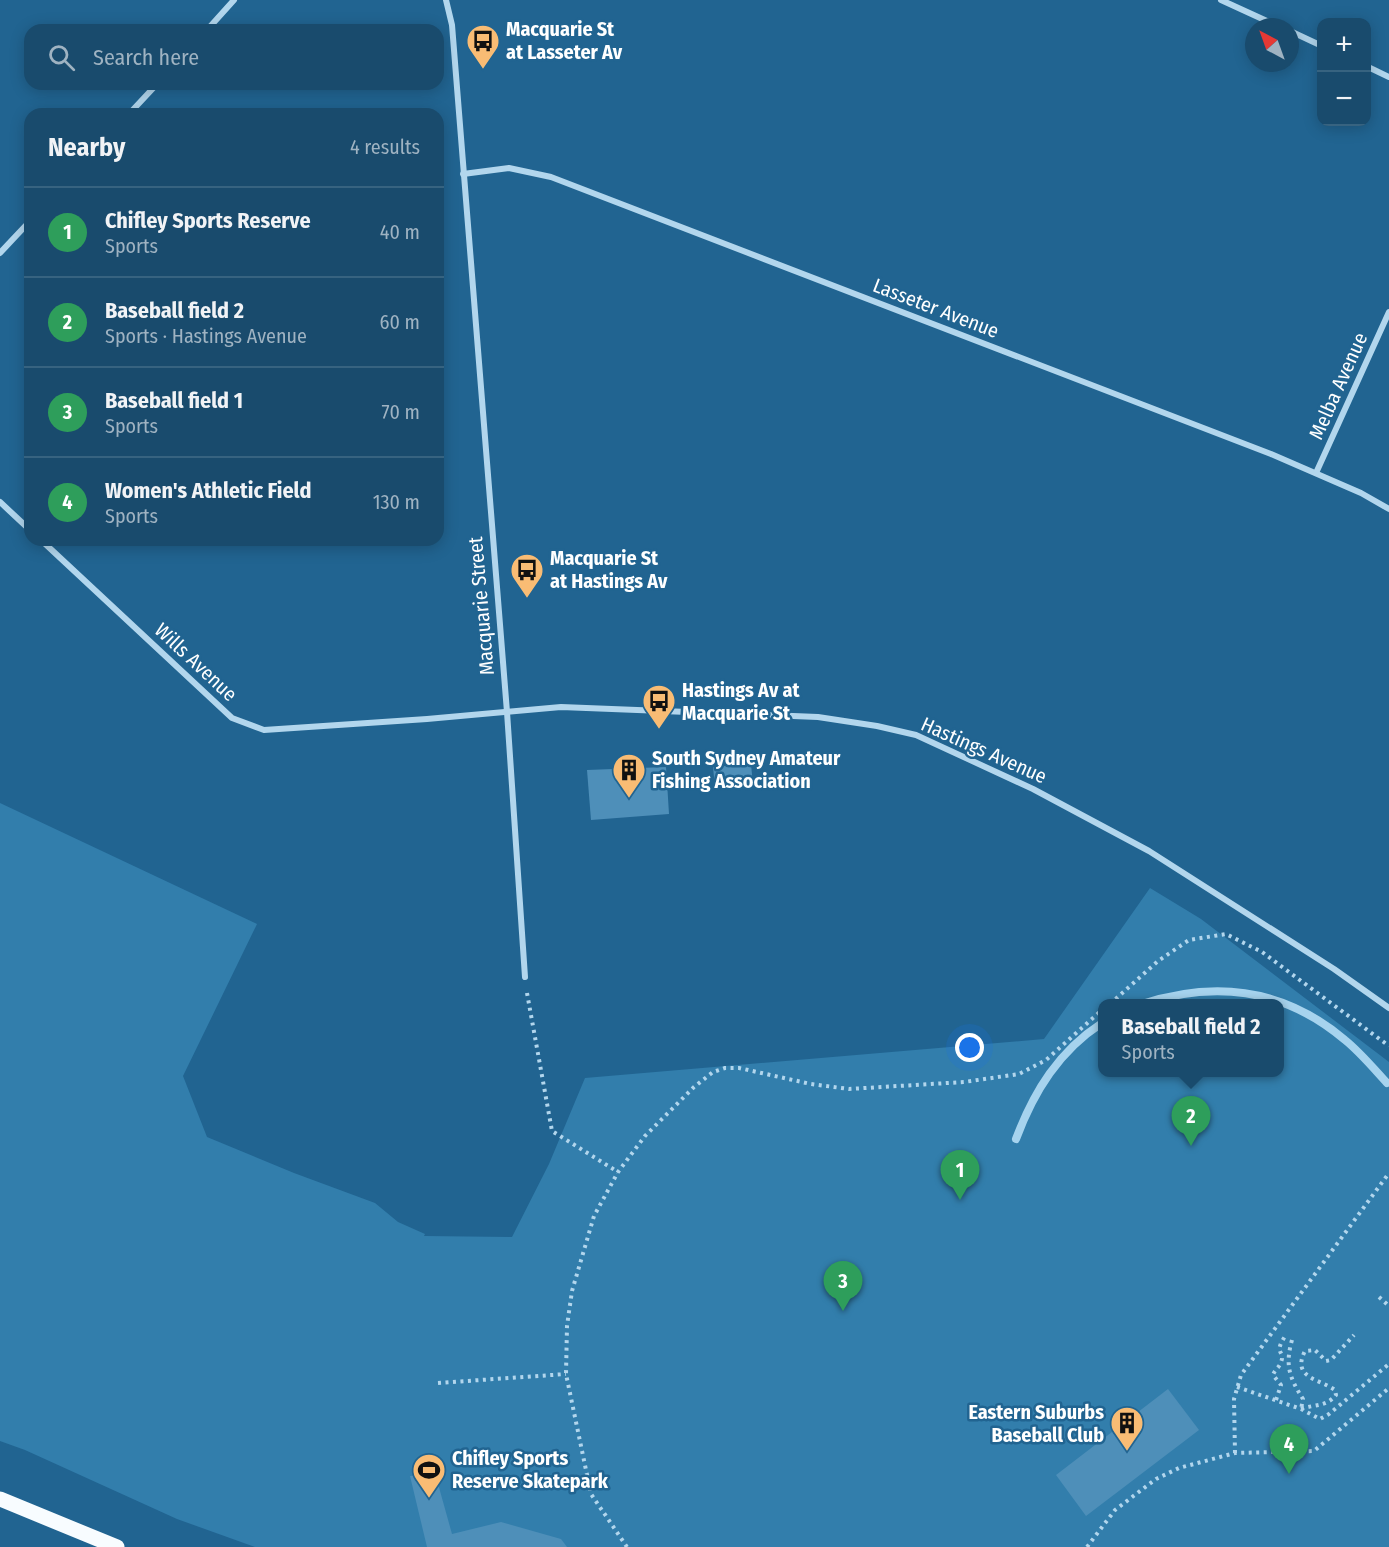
<!DOCTYPE html>
<meta charset="utf-8">
<style>
body{margin:0;font-family:"Fira Sans Condensed",sans-serif;background:#225272;color:#f1f3f6}
.controls{position:absolute;right:18px;top:18px;display:grid;overflow:hidden;border-radius:12px;box-shadow:0 3px 15px #0003}
.controls button{width:54px;height:54px;display:grid;place-items:center;padding:0;border:0;border-bottom:2px solid #376380;background:#194b6d;color:#f1f3f6;font:30px sans-serif}
.compass{position:absolute;left:1245px;top:18px;width:54px;height:54px;border-radius:50%;background:#194b6d;box-shadow:0 3px 15px #0003;rotate:319deg}
.you{position:absolute;left:970px;top:1048px;width:21px;height:21px;margin:-15px;border:4px solid #fff;border-radius:50%;background:#1a73e8;box-shadow:0 0 0 9px #1a73e833}
.badge{display:grid;place-items:center;width:39px;height:39px;border-radius:50%;background:#eead8d;color:#fff;font-size:20px;font-weight:700}
.pin{position:absolute;translate:-50% -50px;filter:drop-shadow(0 2px 3px #0008)}
.pin::after{content:'';position:absolute;top:32px;width:21px;height:18px;background:inherit;clip-path:polygon(0 0,100% 0,50% 100%)}
.popup{position:absolute;left:1098px;top:999px;width:186px;height:78px;box-sizing:border-box;display:grid;place-content:center;border-radius:12px;background:#194b6d;filter:drop-shadow(0 2px 4px #0005);font-size:20px;white-space:nowrap;color:#9fb3c2}
.popup b{font-size:22px;color:#f1f3f6}
.popup::after{content:'';position:absolute;left:50%;top:100%;margin-left:-12px;border:12px solid transparent;border-top-color:#194b6d}
.list{margin:0;padding:0;list-style:none}
h2{display:flex;justify-content:space-between;align-items:center;height:78px;margin:0;padding:0 24px;font-size:26px}
h2 small{font-size:20px;font-weight:400;color:#9fb3c2}
.list li{display:grid;grid-template-columns:39px 1fr auto;gap:18px;align-items:center;box-sizing:border-box;height:90px;padding:0 24px;border-top:2px solid #376380}
.list b{display:block;font-size:22px;white-space:nowrap}
.list p{margin:0;font-size:20px;white-space:nowrap;color:#9fb3c2}
.list em{font-size:20px;font-style:normal;color:#9fb3c2}
.icon{flex:none;width:33px;height:33px;fill:none;stroke:currentColor;stroke-width:2;stroke-linecap:round;stroke-linejoin:round}
.map{position:relative;flex:none;width:1389px;height:1547px;overflow:hidden}
.search{position:absolute;background:#194b6d;box-shadow:0 3px 15px #0003;left:24px;top:24px;width:420px;height:66px;display:flex;align-items:center;gap:15px;box-sizing:border-box;padding:0 21px;border-radius:18px;color:#9fb3c2;font-size:22px}
.panel{position:absolute;background:#194b6d;box-shadow:0 3px 15px #0003;left:24px;top:108px;width:420px;height:438px;border-radius:18px}
.map>svg:first-child{display:block}
.green{fill:#327eac;fill-rule:evenodd}
.lines{fill:none;stroke-linecap:round;stroke-linejoin:round}
.stream{stroke:#a6d3ee;stroke-width:8}
.building{fill:#4e8fb9}
.path{stroke:#b2d6ed;stroke-width:4;stroke-dasharray:3 4.5;stroke-linecap:butt}
.minor{stroke:#b2d6ed;stroke-width:6}
.primary{stroke:#f8fcff;stroke-width:15}
.labels{text-anchor:middle;stroke-width:5;stroke-linejoin:round;paint-order:stroke}
.poi-label{font-size:20px;font-weight:bold;fill:#fff;stroke:#216491;text-anchor:start}
.street-label{font-size:20px;fill:#fff;stroke:#216491}
</style>
<div class="map">
<svg width="1389" height="1547" viewBox="0 0 1389 1547">
<rect width="100%" height="100%" fill="#216491"/>
<path class="green" d="M 0,803 L 257,924 L 183,1076 L 207,1137 L 294,1173 L 375,1203 L 398,1222 L 425,1234 L 424,1236 L 512,1237 L 549,1164 L 585,1078 L 1044,1039 L 1150,888 L 1201,919 L 1389,1062 L 1389,1547 L 255,1547 L 177,1519 L 25,1450 L 0,1441 ZM 1102,1004 L 1280,1004 L 1280,1072 L 1102,1072 Z"/>
<g class="lines">
<g class="stream">
<path d="M 1142,1004 C 1216,980 1285,989 1345,1040 C 1361,1053 1374,1069 1387,1083"/>
<path d="M 1016,1139 C 1034,1091 1059,1051 1102,1023"/>
</g>
</g>
<g class="building">
<path d="M 751,764 L 753,785 L 750,785 L 751,788 L 730,789 L 730,785 L 715,787 L 713,767 Z"/>
<path d="M 666,767 L 669,814 L 591,820 L 587,770 Z"/>
<path d="M 1168,1389 L 1199,1430 L 1086,1516 L 1056,1475 Z"/>
<path d="M 435,1473 L 452,1534 L 501,1522 L 561,1539 L 567,1547 L 427,1547 L 410,1476 Z"/>
</g>
<g class="lines">
<g class="path">
<path d="M 527,993 L 552,1131 L 618,1172"/>
<path d="M 1110,1004 L 1158,961 L 1189,940 L 1226,934 L 1262,952 L 1389,1046"/>
<path d="M 1379,1297 L 1389,1306"/>
<path d="M 1292,1340 C 1285,1365 1289,1377 1303,1399 L 1301,1409"/>
<path d="M 438,1383 L 566,1374"/>
<path d="M 1237,1387 L 1301,1409 L 1320,1419 L 1329,1414 L 1389,1364"/>
<path d="M 1276,1400 L 1281,1385 L 1273,1375 C 1275,1369 1279,1368 1281,1362 C 1286,1350 1272,1355 1286,1335"/>
<path d="M 1301,1409 C 1315,1404 1326,1407 1336,1395 L 1335,1390 C 1320,1379 1291,1378 1305,1351 L 1315,1350 L 1326,1361 L 1331,1360 L 1354,1335"/>
<path d="M 1235,1453 L 1234,1399 L 1241,1375 L 1389,1173"/>
<path d="M 627,1547 L 591,1494 L 566,1374 L 567,1326 L 572,1291 L 594,1216 L 618,1172 L 645,1136 L 694,1087 L 713,1072 L 725,1068 L 739,1068 L 811,1084 L 849,1089 L 964,1082 L 1019,1074 L 1046,1060 L 1102,1010"/>
<path d="M 1087,1547 L 1115,1510 L 1156,1479 L 1179,1468 L 1235,1453 L 1314,1451 L 1389,1388"/>
</g>
<g class="minor">
<path d="M 446,0 L 452,25 L 507,712 L 525,977"/>
<path d="M 1221,0 L 1280,27"/>
<path d="M 207,30 L 234,0"/>
<path d="M 1290,31 L 1322,46"/>
<path d="M 1366,66 L 1389,77"/>
<path d="M 129,114 L 157,84"/>
<path d="M 463,174 L 509,168 L 551,177 L 1271,454 L 1361,493 L 1389,509"/>
<path d="M 0,253 L 30,221"/>
<path d="M 1316,473 L 1389,312"/>
<path d="M 0,502 L 30,530"/>
<path d="M 41,540 L 232,718 L 264,730 L 427,719 L 561,707 L 818,717 L 877,726 L 916,735 L 1033,789 L 1149,851 L 1334,969 L 1389,1008"/>
</g>
<path class="primary" d="M 0,1499 L 117,1547"/>
</g>
<defs>
<g id="bus-pin" transform="scale(1.725)"><path d="M0 17L-7.5 6A9.5 9.5 0 1 1 7.5 6Z" fill="#f9bc74" stroke="#216491"/><path d="M-5-6H5V4H4V6H2V4H-2V6H-4V4H-5ZM-3.5-4V0h7V-4ZM-3.5 1.2v1.5H-2V1.2ZM2 1.2v1.5H3.5V1.2Z" fill="#111"/></g>
<g id="building-pin" transform="scale(1.725)"><path d="M0 17L-7.5 6A9.5 9.5 0 1 1 7.5 6Z" fill="#f9bc74" stroke="#216491"/><path d="M-4-6H4V6H1V3H-1V6H-4ZM-2.5-4.3h1.7v1.8h-1.7ZM.8-4.3h1.7v1.8H.8ZM-2.5-1h1.7V.8h-1.7ZM.8-1h1.7V.8H.8Z" fill="#111"/></g>
<g id="stadium-pin" transform="scale(1.725)"><path d="M0 17L-7.5 6A9.5 9.5 0 1 1 7.5 6Z" fill="#f9bc74" stroke="#216491"/><path d="M0-5a6.5 5 0 1 0 0 10a6.5 5 0 1 0 0-10ZM-3.5-1.8h7v3.6h-7Z" fill="#111"/></g>
</defs>
<g fill-rule="evenodd">
<use href="#bus-pin" x="483" y="41"/>
<use href="#bus-pin" x="527" y="570"/>
<use href="#bus-pin" x="659" y="701"/>
<use href="#building-pin" x="629" y="770"/>
<use href="#building-pin" x="1127" y="1423"/>
<use href="#stadium-pin" x="429" y="1470"/>
</g>
<g class="labels">
<g class="poi-label">
<text x="506" y="36">Macquarie St<tspan x="506" dy="23">at Lasseter Av</tspan></text>
<text x="550" y="565">Macquarie St<tspan x="550" dy="23">at Hastings Av</tspan></text>
<text x="682" y="697">Hastings Av at<tspan x="682" dy="23">Macquarie St</tspan></text>
<text x="652" y="765">South Sydney Amateur<tspan x="652" dy="23">Fishing Association</tspan></text>
<text x="1104" y="1419" text-anchor="end">Eastern Suburbs<tspan x="1104" dy="23">Baseball Club</tspan></text>
<text x="452" y="1465">Chifley Sports<tspan x="452" dy="23">Reserve Skatepark</tspan></text>
</g>
<g class="street-label">
<text transform="translate(936 308) rotate(21)" y="7">Lasseter Avenue</text>
<text transform="translate(1338 386) rotate(-66)" y="7">Melba Avenue</text>
<text transform="translate(481 606) rotate(-95)" y="7">Macquarie Street</text>
<text transform="translate(196 662) rotate(43)" y="7">Wills Avenue</text>
<text transform="translate(984 750) rotate(24)" y="7">Hastings Avenue</text>
</g>
</g>
</svg>
<div class="controls">
<button>+</button>
<button>−</button>
</div>
<svg class="compass" viewBox="-18 -18 36 36"><path d="M0-13l5 13h-10z" fill="#e53935"/><path d="M0 13l5-13h-10z" fill="#9fb3c2"/></svg>
<div class="you"></div>
<div class="pin badge" style="left:960px;top:1200px;background:#2e9e5b">1</div>
<div class="pin badge" style="left:1191px;top:1146px;background:#2e9e5b">2</div>
<div class="popup"><b>Baseball field 2</b>Sports</div>
<div class="pin badge" style="left:843px;top:1311px;background:#2e9e5b">3</div>
<div class="pin badge" style="left:1289px;top:1474px;background:#2e9e5b">4</div>
<div class="search"><svg class="icon" aria-label="search" viewBox="0 0 24 24"><circle cx="10" cy="10" r="6"/><path d="M15 15l6 6"/></svg>Search here</div>
<section class="panel">
<h2>Nearby<small>4 results</small></h2>
<ul class="list">
<li><span class="badge" style="background:#2e9e5b">1</span><div><b>Chifley Sports Reserve</b><p>Sports</p></div><em>40 m</em></li>
<li><span class="badge" style="background:#2e9e5b">2</span><div><b>Baseball field 2</b><p>Sports · Hastings Avenue</p></div><em>60 m</em></li>
<li><span class="badge" style="background:#2e9e5b">3</span><div><b>Baseball field 1</b><p>Sports</p></div><em>70 m</em></li>
<li><span class="badge" style="background:#2e9e5b">4</span><div><b>Women's Athletic Field</b><p>Sports</p></div><em>130 m</em></li>
</ul>
</section>
</div>
